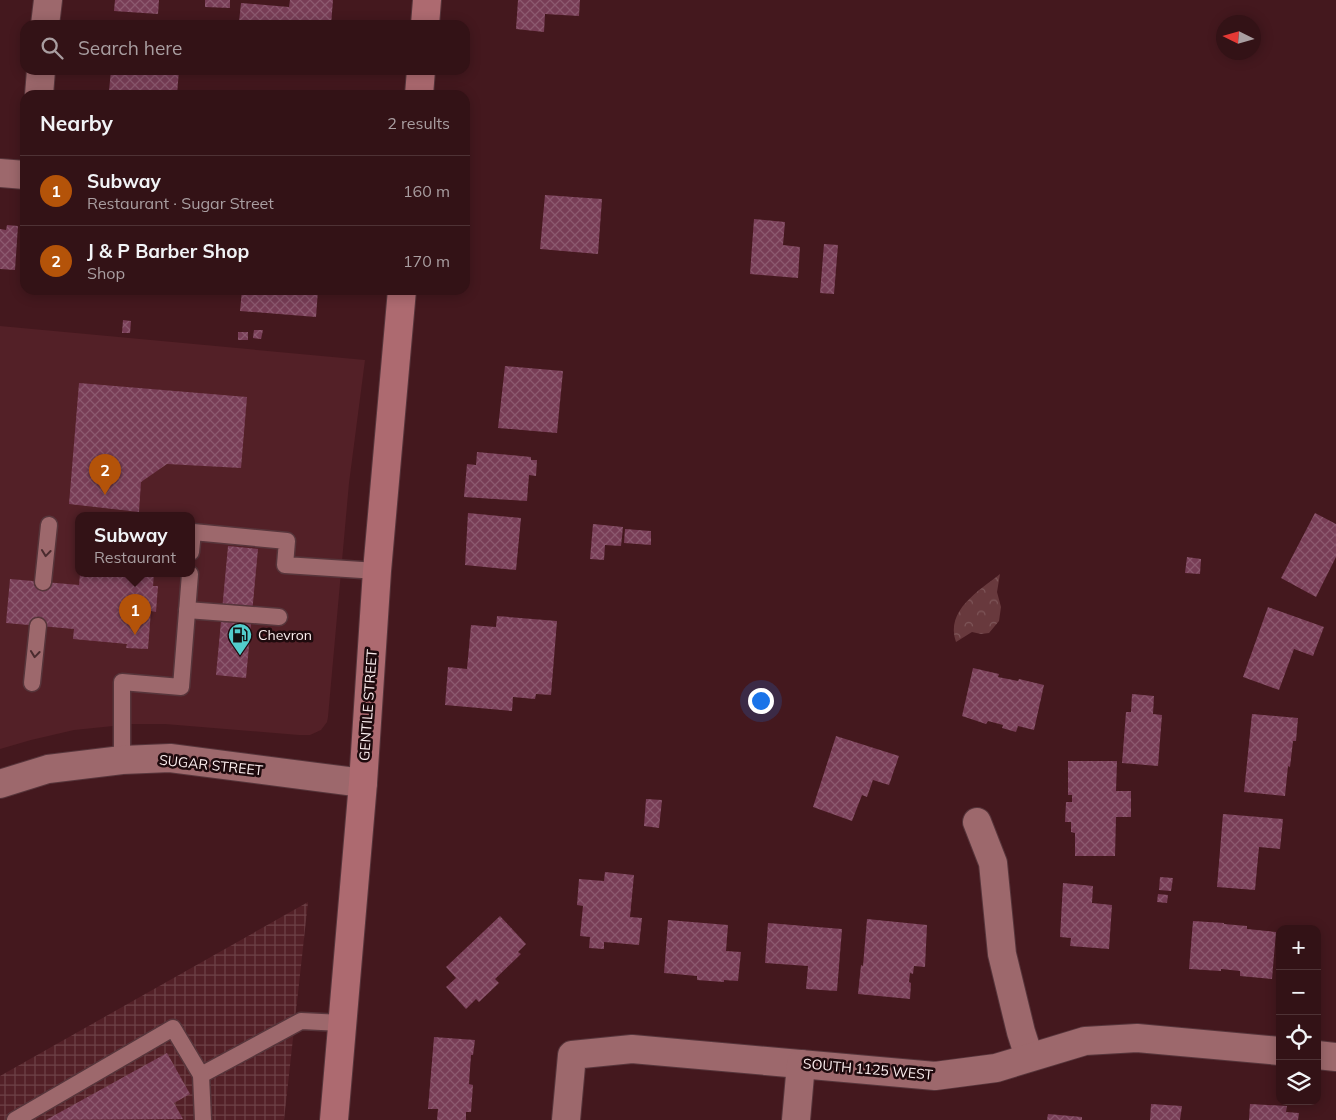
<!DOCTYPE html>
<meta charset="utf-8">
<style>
body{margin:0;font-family:Mulish,sans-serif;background:#3e2023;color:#f1f3f6}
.controls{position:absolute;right:15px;bottom:15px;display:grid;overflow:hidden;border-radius:10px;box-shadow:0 2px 12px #0003}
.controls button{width:45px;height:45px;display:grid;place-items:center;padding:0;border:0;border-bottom:1px solid #4e3235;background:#331216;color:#f1f3f6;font:25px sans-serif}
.compass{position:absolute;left:1216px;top:15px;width:45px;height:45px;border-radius:50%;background:#331216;box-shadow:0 2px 12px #0003;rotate:275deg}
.you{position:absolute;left:760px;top:700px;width:18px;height:18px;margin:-12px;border:4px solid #fff;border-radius:50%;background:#1a73e8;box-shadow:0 0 0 8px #1a73e833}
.badge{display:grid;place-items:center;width:32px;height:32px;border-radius:50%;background:#b45309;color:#fff;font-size:16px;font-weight:700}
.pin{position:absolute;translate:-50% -41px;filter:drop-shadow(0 1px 2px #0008)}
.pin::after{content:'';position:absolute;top:26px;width:18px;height:15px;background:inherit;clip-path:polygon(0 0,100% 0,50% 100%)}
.popup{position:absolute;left:75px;top:512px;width:120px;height:65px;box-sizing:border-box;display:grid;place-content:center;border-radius:10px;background:#331216;filter:drop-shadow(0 1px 4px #0005);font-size:16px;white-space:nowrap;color:#a99ea1}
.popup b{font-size:19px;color:#f1f3f6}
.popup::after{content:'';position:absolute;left:50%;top:100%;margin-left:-10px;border:10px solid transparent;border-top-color:#331216}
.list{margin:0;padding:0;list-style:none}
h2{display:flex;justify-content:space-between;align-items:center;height:65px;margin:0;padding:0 20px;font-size:21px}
h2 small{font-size:16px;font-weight:400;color:#a99ea1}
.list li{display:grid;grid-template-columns:32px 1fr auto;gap:15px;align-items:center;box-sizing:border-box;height:70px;padding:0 20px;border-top:1px solid #4e3235}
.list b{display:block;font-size:19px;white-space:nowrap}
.list p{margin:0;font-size:16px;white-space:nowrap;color:#a99ea1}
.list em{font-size:16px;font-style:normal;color:#a99ea1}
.icon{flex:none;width:28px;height:28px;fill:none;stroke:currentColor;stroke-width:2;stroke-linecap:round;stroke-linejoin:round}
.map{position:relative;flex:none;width:1336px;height:1120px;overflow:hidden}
.search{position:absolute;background:#331216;box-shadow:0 2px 12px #0003;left:20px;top:20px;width:450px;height:55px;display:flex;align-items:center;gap:12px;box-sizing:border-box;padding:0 18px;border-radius:15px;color:#a99ea1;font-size:19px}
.panel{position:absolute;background:#331216;box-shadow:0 2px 12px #0003;left:20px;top:90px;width:450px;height:205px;border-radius:15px}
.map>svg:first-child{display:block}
.built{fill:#532027;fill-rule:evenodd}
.industrial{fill:url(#industrial-grid)}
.forest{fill:url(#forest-crowns)}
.building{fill:url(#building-cross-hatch)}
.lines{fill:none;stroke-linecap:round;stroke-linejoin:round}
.service-casing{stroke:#57353b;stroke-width:19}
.minor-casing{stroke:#57353b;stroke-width:30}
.tertiary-casing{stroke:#57353b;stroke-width:30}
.secondary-casing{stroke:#57353b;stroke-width:30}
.service{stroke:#9d686c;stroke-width:16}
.minor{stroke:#9d686c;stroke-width:28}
.tertiary{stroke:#9d686c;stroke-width:28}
.secondary{stroke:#ad6a70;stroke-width:28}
.oneway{stroke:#4a2b2e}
.labels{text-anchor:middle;stroke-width:5;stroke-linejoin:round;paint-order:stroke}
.poi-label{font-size:14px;fill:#fceff0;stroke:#1e0a0d;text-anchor:start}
.street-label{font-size:14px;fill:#fceff0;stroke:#1e0a0d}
</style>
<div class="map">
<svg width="1336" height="1120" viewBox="0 0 1336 1120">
<defs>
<pattern id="industrial-grid" width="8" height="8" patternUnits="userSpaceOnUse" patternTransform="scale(1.25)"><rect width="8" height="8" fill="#532027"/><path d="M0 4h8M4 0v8" fill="none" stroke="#6d4147"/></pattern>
<pattern id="forest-crowns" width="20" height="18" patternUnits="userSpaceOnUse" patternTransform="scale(1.25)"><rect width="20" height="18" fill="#68393d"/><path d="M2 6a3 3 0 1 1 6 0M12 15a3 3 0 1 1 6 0" fill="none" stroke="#7e5659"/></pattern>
<pattern id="building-cross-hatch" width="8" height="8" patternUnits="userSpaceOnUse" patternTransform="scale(1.25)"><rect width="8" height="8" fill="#783d56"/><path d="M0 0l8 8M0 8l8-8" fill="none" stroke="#8c596f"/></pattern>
</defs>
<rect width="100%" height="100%" fill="#44181e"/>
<path class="built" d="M 0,326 L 365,360 L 349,483 L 328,717 L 327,722 L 321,730 L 310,735 L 299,735 L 165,724 L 133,724 L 74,730 L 31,740 L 0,749 ZM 79,516 L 191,516 L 191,574 L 79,574 Z"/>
<path class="industrial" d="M 308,902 L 284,1120 L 0,1120 L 0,1076 Z"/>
<path class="forest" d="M 1000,574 L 997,592 L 1001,607 L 999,621 L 989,633 L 981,634 L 972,632 L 956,642 C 945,610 979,591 1000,574 Z"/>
<g class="building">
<path d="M 115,0 L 159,0 L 158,14 L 114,11 Z"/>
<path d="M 205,0 L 230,0 L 230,8 L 205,7 Z"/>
<path d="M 290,0 L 333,0 L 331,25 L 250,25 L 251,23 L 239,22 L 241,3 L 289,7 Z"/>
<path d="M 518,0 L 580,0 L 579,16 L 545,14 L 544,32 L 516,29 Z"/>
<path d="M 111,70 L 179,70 L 177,95 L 128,95 L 128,93 L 109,91 Z"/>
<path d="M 259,91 L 294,94 L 294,95 L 258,95 Z"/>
<path d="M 545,195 L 602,199 L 598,254 L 540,249 Z"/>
<path d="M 754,219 L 785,222 L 783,245 L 800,247 L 798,278 L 750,274 Z"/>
<path d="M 7,225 L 18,226 L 15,270 L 0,269 L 0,229 L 6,230 Z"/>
<path d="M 824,244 L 838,245 L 834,294 L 820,293 Z"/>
<path d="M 242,290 L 318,290 L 316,317 L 240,311 Z"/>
<path d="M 123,320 L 131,321 L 130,333 L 122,333 Z"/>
<path d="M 254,330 L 263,330 L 261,339 L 253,338 Z"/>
<rect x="238" y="332" width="10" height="8"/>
<path d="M 505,366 L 563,371 L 557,433 L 498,428 Z"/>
<path d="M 79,383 L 247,397 L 241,468 L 167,464 L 141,482 L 139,512 L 69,504 Z"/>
<path d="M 477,452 L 531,457 L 531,460 L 537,460 L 536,476 L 529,475 L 527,501 L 464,497 L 467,464 L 476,465 Z"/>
<path d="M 468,513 L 521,518 L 516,570 L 465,565 Z"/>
<path d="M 1315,513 L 1336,524 L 1336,557 L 1316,597 L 1281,578 Z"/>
<path d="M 593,524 L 623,527 L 621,546 L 605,545 L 604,560 L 590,559 Z"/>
<path d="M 625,529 L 651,531 L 651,545 L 624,543 Z"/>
<path d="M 228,546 L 258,549 L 246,678 L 216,675 Z"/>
<path d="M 1187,557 L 1201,559 L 1200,574 L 1185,573 Z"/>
<path d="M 80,574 L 154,574 L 153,586 L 158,586 L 156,612 L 151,611 L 148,649 L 126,648 L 127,644 L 73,639 L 74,629 L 6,623 L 10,579 L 79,585 Z"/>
<path d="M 1268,607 L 1324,627 L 1313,656 L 1294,649 L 1279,690 L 1243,677 Z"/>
<path d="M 497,616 L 557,621 L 551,695 L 536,694 L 535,699 L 513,697 L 512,711 L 445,705 L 448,667 L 467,669 L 471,625 L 496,627 Z"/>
<path d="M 973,668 L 999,674 L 998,677 L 1018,681 L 1019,679 L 1044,685 L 1034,730 L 1018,726 L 1016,732 L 1002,728 L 1003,725 L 988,721 L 986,724 L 962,716 Z"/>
<path d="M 1132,694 L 1154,696 L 1153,714 L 1162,715 L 1158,766 L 1122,763 L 1126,712 L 1131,712 Z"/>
<path d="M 1252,714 L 1298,718 L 1296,741 L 1293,741 L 1290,767 L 1288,766 L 1285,796 L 1244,792 Z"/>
<path d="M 836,736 L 899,756 L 889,785 L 873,780 L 867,797 L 862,795 L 852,821 L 813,807 Z"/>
<path d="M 1068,761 L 1117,761 L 1116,791 L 1131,791 L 1131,817 L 1116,817 L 1115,856 L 1075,856 L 1075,833 L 1071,832 L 1071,822 L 1065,822 L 1066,802 L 1072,802 L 1072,795 L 1068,795 Z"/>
<path d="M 646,799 L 662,800 L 659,828 L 644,826 Z"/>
<path d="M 1223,814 L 1283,819 L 1280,849 L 1259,847 L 1255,890 L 1217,887 Z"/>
<path d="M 605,872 L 634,875 L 630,917 L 642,918 L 639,945 L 604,942 L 604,949 L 589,948 L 590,937 L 580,936 L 583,906 L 577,905 L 579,879 L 604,881 Z"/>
<path d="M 1160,877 L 1173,878 L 1171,891 L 1159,890 Z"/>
<path d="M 1063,883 L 1093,886 L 1092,903 L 1112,905 L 1109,949 L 1070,946 L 1071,938 L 1060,937 Z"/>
<path d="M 1158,894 L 1168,895 L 1167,903 L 1157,902 Z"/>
<path d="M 500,916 L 526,944 L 518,952 L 521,954 L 495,979 L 499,983 L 479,1002 L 476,999 L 466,1009 L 446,987 L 456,978 L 446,967 Z"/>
<path d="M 867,919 L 927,925 L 925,967 L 914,966 L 913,974 L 910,973 L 909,982 L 911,983 L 910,999 L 858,994 L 861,965 L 863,966 Z"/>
<path d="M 668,920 L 728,925 L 726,951 L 741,952 L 738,981 L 724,980 L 724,982 L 697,980 L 697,976 L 664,973 Z"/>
<path d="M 1193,921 L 1224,923 L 1224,924 L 1247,926 L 1247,929 L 1276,932 L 1272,979 L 1240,976 L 1240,971 L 1221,969 L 1221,971 L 1189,969 Z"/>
<path d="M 768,923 L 842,929 L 837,991 L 806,989 L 808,966 L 765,963 Z"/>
<path d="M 434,1037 L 475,1040 L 473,1055 L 471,1055 L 469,1084 L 473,1085 L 471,1112 L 466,1112 L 466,1120 L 437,1120 L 438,1109 L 428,1109 Z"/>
<path d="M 167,1053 L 190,1094 L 174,1103 L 183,1119 L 46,1120 Z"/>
<path d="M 1151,1104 L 1182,1106 L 1180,1120 L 1150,1120 Z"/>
<path d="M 1250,1104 L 1287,1106 L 1286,1112 L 1299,1113 L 1298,1120 L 1249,1120 Z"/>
<path d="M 1048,1114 L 1082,1117 L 1082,1120 L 1047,1120 Z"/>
</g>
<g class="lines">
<g class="service-casing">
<g id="service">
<path d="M 191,552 L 193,532 L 287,541 L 285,565 L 377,571"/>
<path d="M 43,582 L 49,525"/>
<path d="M 187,610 L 279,617"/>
<path d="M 32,683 L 38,626"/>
<path d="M 122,760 L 122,682 L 181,687 L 190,574"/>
<path d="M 201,1075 L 301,1021 L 342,1023"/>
<path d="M 15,1120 L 173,1028 L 201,1075 L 203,1120"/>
</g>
</g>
<g class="minor-casing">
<g id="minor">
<path d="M 45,25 L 48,0"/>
<path d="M 39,95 L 41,70"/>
<path d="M 0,173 L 25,175"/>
<path d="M 977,822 L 993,863 L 1002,954 L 1021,1032 L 1029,1057"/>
<path d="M 1317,1055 L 1336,1057"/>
<path d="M 566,1120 L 572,1055 L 632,1049 L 935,1076 L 996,1068 L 1085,1041 L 1137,1038 L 1280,1051"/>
<path d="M 796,1120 L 801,1064"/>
</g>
</g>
<g class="tertiary-casing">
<path id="tertiary" d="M 0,784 L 48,769 L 122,760 L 170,758 L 363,783"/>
</g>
<g class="secondary-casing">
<g id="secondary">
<path d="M 425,25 L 427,0"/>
<path d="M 419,95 L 421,70"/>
<path d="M 334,1120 L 363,783 L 377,571 L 402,290"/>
</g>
</g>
<use href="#service" class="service"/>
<use href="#minor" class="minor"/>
<use href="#tertiary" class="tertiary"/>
<use href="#secondary" class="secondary"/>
</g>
<defs><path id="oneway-chevron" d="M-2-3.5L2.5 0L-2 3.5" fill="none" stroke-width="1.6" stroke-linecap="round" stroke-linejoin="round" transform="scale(1.25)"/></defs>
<g class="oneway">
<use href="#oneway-chevron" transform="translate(46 553) rotate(96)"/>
<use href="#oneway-chevron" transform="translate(35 654) rotate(96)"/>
</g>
<defs>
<g id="fuel-pin" transform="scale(1.25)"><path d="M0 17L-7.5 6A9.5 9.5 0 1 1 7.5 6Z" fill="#52cdcc" stroke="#1e0a0d"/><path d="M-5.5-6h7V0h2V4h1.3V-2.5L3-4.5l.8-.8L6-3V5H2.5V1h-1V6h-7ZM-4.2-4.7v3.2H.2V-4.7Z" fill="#111"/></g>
</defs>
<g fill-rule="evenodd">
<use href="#fuel-pin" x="240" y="635"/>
</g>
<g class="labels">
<g class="poi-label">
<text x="258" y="640">Chevron</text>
</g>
<g class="street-label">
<text transform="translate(368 705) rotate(-86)" y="5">GENTILE STREET</text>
<text transform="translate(211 765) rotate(6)" y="5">SUGAR STREET</text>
<text transform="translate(868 1069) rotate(5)" y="5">SOUTH 1125 WEST</text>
</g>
</g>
</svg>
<div class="controls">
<button>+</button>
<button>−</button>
<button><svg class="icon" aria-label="locate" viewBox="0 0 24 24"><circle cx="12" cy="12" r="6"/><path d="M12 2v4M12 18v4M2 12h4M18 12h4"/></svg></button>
<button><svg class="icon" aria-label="layers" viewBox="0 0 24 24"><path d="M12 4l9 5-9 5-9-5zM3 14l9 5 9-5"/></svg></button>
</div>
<svg class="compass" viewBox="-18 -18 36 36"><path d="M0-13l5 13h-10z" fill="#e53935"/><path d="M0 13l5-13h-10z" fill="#a99ea1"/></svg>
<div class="you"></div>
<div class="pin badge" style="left:135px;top:635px">1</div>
<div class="popup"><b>Subway</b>Restaurant</div>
<div class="pin badge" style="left:105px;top:495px">2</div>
<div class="search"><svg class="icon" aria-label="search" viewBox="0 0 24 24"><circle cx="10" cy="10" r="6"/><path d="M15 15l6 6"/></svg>Search here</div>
<section class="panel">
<h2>Nearby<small>2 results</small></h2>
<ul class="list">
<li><span class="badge">1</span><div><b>Subway</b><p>Restaurant · Sugar Street</p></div><em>160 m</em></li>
<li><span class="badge">2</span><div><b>J &amp; P Barber Shop</b><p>Shop</p></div><em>170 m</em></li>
</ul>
</section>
</div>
